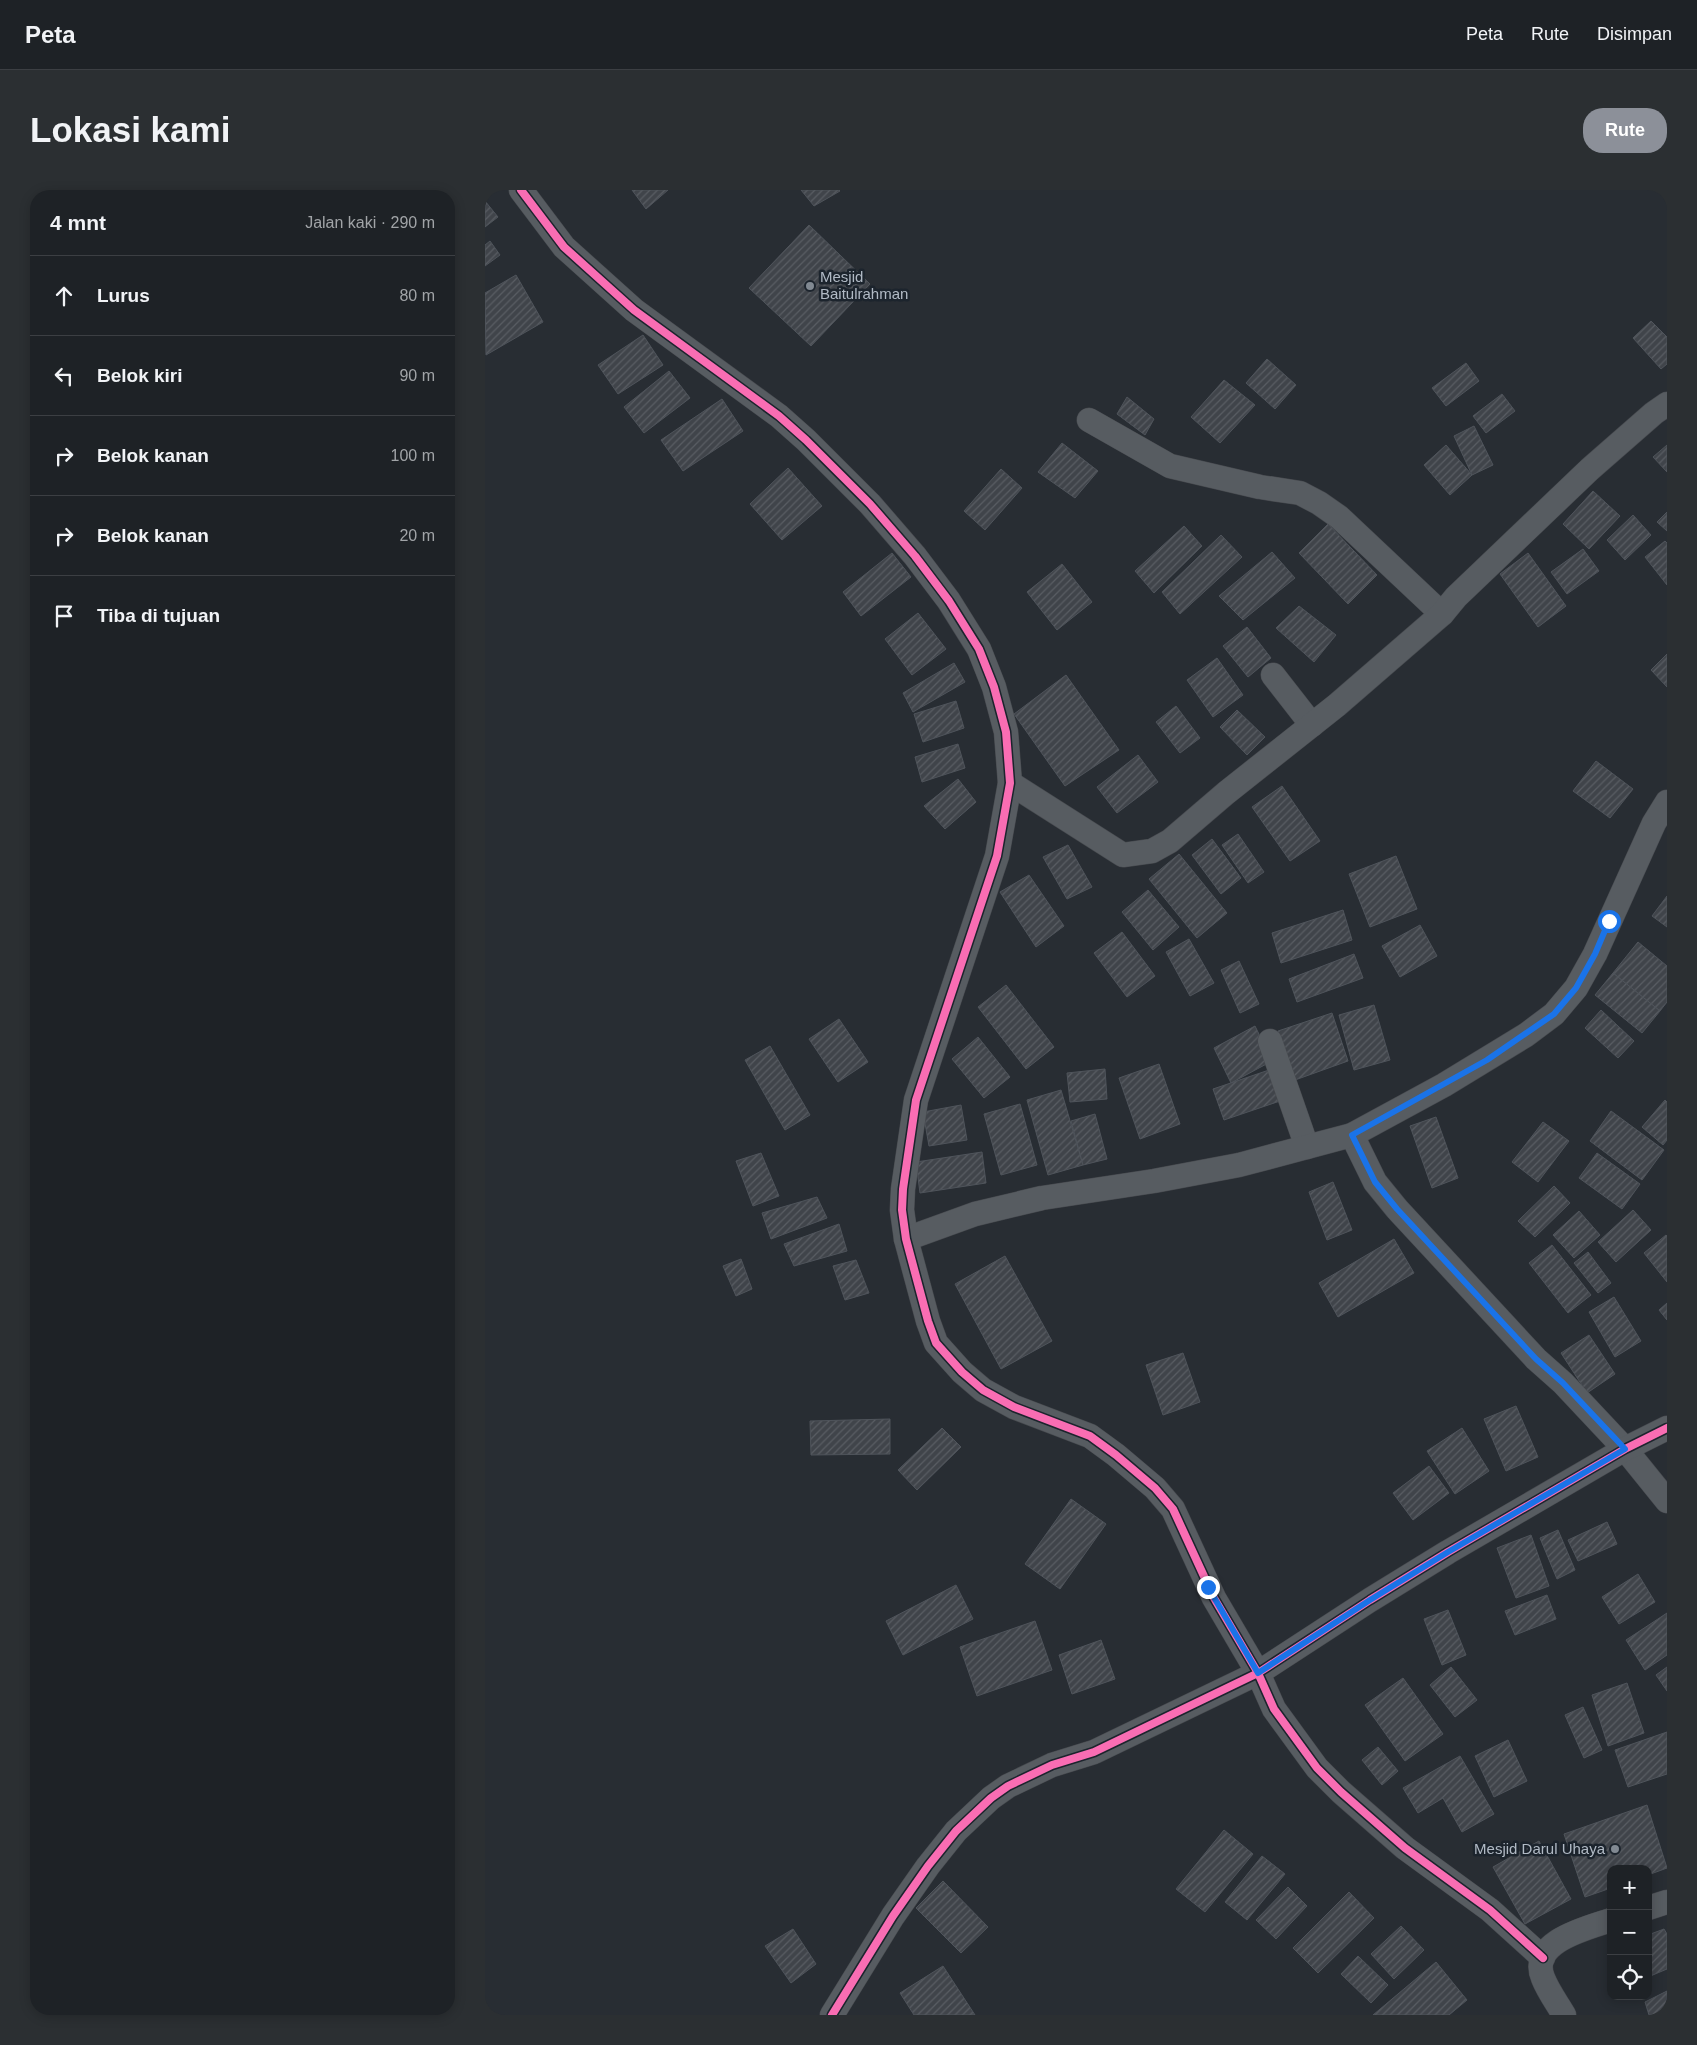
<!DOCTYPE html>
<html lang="id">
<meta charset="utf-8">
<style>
body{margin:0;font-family:Helvetica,sans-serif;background:#2b2f32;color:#f1f3f6}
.controls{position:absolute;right:15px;bottom:15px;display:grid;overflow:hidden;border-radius:10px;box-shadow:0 2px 12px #0003}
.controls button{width:45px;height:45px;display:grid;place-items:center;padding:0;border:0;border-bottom:1px solid #3c3f43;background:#1e2226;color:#f1f3f6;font:25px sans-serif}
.stop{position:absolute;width:15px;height:15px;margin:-11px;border:4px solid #1a73e8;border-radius:50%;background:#fff}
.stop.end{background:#1a73e8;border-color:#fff;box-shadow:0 1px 5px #0008}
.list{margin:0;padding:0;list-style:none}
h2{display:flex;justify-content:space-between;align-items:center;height:65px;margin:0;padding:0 20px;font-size:21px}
h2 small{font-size:16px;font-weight:400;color:#a1a4a7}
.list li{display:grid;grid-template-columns:32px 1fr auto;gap:15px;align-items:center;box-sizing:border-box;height:80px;padding:0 20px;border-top:1px solid #3c3f43}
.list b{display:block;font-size:19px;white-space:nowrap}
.list em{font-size:16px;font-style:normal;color:#a1a4a7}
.icon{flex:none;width:28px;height:28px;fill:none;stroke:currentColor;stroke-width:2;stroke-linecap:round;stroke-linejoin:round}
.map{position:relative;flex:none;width:1182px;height:1825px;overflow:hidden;border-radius:20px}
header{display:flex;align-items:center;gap:30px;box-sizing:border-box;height:70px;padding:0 25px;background:#1e2226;border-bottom:1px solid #3c3f43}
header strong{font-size:24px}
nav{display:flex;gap:28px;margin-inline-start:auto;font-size:18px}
.intro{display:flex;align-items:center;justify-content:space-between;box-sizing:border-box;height:120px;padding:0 30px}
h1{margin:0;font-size:35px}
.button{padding:12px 22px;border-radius:20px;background:#8c9099;color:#fff;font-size:18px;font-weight:700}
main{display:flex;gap:30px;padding:0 30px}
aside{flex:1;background:#1e2226;border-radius:20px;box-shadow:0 2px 12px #0003}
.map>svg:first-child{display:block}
.building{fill:url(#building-hatch);stroke:#4f545b}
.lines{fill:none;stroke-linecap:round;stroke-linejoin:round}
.minor-casing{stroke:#46494e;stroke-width:25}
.minor{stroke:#575c61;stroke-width:24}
.cycleway-casing{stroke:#1c242d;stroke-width:11}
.cycleway{stroke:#f96db3;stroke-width:8}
.route{stroke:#1a73e8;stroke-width:6}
.poi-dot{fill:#818992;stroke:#1c242d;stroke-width:2}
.labels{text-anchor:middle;stroke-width:5;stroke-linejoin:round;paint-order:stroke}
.poi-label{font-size:15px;fill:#b1bac5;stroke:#1c242d;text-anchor:start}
</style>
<header>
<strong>Peta</strong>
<nav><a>Peta</a><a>Rute</a><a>Disimpan</a></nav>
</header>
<div class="intro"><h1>Lokasi kami</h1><a class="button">Rute</a></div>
<main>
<aside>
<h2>4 mnt<small>Jalan kaki · 290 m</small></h2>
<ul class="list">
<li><svg class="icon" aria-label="ahead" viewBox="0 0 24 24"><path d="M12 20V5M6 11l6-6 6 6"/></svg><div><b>Lurus</b></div><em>80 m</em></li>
<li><svg class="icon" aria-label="left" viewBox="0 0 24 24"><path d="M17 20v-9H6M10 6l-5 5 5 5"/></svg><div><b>Belok kiri</b></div><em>90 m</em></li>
<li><svg class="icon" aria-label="right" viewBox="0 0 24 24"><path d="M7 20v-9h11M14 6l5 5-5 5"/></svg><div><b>Belok kanan</b></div><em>100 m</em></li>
<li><svg class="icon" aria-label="right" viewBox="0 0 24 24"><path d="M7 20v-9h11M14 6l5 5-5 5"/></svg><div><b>Belok kanan</b></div><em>20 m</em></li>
<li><svg class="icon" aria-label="arrive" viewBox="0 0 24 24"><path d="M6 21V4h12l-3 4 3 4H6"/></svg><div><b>Tiba di tujuan</b></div></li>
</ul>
</aside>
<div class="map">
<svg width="1182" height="1825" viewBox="0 0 1182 1825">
<defs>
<pattern id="building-hatch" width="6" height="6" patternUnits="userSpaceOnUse" patternTransform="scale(1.25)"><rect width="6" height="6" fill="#40444a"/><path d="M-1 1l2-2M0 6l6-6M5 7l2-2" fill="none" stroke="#595d63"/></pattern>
</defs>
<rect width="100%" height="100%" fill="#282d33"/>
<g class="building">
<path d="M 147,0 L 183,0 L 161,19 Z"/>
<path d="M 316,0 L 354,0 L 355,1 L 329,16 Z"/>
<path d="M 0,11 L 13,27 L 0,37 Z"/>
<path d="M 324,35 L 385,94 L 326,156 L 264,98 Z"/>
<path d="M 5,51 L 15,65 L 0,76 L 0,55 Z"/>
<path d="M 31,85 L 58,132 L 1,165 L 0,103 Z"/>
<path d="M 1166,131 L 1182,147 L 1182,174 L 1176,179 L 1148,148 Z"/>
<path d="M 158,145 L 178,175 L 133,204 L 113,175 Z"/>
<path d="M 782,169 L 811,195 L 790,219 L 761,193 Z"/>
<path d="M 981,173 L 994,191 L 961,216 L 947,198 Z"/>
<path d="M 184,181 L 205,208 L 159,243 L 139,217 Z"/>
<path d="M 739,190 L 770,215 L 735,253 L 706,227 Z"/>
<path d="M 1017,204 L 1030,221 L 1001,243 L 988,226 Z"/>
<path d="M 642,207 L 669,229 L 660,245 L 632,224 Z"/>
<path d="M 237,209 L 258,241 L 198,281 L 176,250 Z"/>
<path d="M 989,236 L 1008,275 L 987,285 L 969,246 Z"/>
<path d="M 577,253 L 613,281 L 590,308 L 553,282 Z"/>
<path d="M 961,255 L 987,285 L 965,305 L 939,275 Z"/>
<path d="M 1182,255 L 1182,282 L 1168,267 Z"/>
<path d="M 303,278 L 337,316 L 297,350 L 265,314 Z"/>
<path d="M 516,279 L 537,298 L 500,340 L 479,321 Z"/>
<path d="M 1108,301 L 1135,326 L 1104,359 L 1078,334 Z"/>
<path d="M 1182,322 L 1182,341 L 1172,332 Z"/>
<path d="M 1148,325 L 1166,345 L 1140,370 L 1122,350 Z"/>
<path d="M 843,334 L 892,385 L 863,414 L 814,363 Z"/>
<path d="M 699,336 L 717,356 L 669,403 L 650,381 Z"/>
<path d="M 736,345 L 757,367 L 695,424 L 677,402 Z"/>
<path d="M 1180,351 L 1182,353 L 1182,395 L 1160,367 Z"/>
<path d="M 1098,359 L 1114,381 L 1082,404 L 1066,382 Z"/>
<path d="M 787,362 L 810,388 L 758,430 L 734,406 Z"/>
<path d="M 407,363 L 426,387 L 376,426 L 358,402 Z"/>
<path d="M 1043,363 L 1081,416 L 1053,437 L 1015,384 Z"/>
<path d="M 577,374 L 607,412 L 572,440 L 542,402 Z"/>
<path d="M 814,416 L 851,445 L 829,472 L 791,438 Z"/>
<path d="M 433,423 L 461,459 L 427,485 L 400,449 Z"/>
<path d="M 762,437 L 786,468 L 763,487 L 738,456 Z"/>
<path d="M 1182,464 L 1182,497 L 1166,480 Z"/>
<path d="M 732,468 L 758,505 L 728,527 L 702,490 Z"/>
<path d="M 469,473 L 480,492 L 428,522 L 418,503 Z"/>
<path d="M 581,485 L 634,560 L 580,596 L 529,524 Z"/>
<path d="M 471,511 L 479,538 L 438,552 L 429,524 Z"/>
<path d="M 691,516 L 715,548 L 695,563 L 671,532 Z"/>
<path d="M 752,520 L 780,547 L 762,565 L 735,537 Z"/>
<path d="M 473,554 L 480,578 L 437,592 L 430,567 Z"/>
<path d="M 653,565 L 673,592 L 632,623 L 612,597 Z"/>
<path d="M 1111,571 L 1148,599 L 1125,628 L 1088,601 Z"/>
<path d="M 473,589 L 491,612 L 460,639 L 439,616 Z"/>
<path d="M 797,596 L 835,651 L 805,671 L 767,617 Z"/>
<path d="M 753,644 L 779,682 L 763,693 L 737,655 Z"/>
<path d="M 727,649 L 756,688 L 736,704 L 707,665 Z"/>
<path d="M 583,655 L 607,697 L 582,709 L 558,667 Z"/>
<path d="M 694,664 L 742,723 L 712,748 L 664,689 Z"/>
<path d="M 911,666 L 932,719 L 885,737 L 864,684 Z"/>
<path d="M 544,685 L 579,736 L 551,757 L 515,702 Z"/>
<path d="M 663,700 L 694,737 L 668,760 L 637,722 Z"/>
<path d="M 1182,706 L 1182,737 L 1167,726 Z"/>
<path d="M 858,720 L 867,750 L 796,773 L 787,743 Z"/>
<path d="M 935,735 L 952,766 L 915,787 L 897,756 Z"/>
<path d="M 637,742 L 670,786 L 642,807 L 609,763 Z"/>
<path d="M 704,749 L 729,793 L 705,806 L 681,762 Z"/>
<path d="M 1153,752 L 1182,776 L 1182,812 L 1175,821 L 1128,783 Z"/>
<path d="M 869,764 L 878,788 L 812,812 L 804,789 Z"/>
<path d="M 754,771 L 774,814 L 755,823 L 736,780 Z"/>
<path d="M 1128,783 L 1175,821 L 1157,843 L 1110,805 Z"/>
<path d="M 521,795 L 569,857 L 541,879 L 493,817 Z"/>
<path d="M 889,815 L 905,870 L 869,880 L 854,825 Z"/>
<path d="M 1116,820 L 1149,851 L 1133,868 L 1100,838 Z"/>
<path d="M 847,823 L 863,871 L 810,890 L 793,841 Z"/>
<path d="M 354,829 L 383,872 L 353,892 L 324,849 Z"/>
<path d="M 770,836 L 787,871 L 746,893 L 729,858 Z"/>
<path d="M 493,847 L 525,887 L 499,908 L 467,869 Z"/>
<path d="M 285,856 L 325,925 L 300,940 L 260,870 Z"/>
<path d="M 674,874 L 695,934 L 655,949 L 634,888 Z"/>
<path d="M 620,879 L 622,909 L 585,912 L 582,883 Z"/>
<path d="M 787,879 L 798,910 L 739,930 L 728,899 Z"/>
<path d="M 576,900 L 598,975 L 563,985 L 542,910 Z"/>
<path d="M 1180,910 L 1182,912 L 1182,950 L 1178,955 L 1157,937 Z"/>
<path d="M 535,914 L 552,975 L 516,985 L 499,924 Z"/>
<path d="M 476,915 L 482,950 L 444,956 L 438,922 Z"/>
<path d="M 1126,921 L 1179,960 L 1157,990 L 1105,951 Z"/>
<path d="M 610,924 L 622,969 L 598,975 L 586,931 Z"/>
<path d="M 951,927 L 973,988 L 947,998 L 925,936 Z"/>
<path d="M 1058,932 L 1084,951 L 1053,992 L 1027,972 Z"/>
<path d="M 497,962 L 501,993 L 435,1003 L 431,972 Z"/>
<path d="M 276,963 L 294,1006 L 268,1016 L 251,971 Z"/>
<path d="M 1112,963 L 1155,994 L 1137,1019 L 1094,988 Z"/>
<path d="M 848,992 L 867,1040 L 842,1050 L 824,1002 Z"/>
<path d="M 1069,996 L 1085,1013 L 1050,1047 L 1033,1031 Z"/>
<path d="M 332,1007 L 342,1028 L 286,1049 L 277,1023 Z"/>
<path d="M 1148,1020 L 1166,1040 L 1131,1072 L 1113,1052 Z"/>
<path d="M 1094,1021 L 1115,1045 L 1089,1068 L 1068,1045 Z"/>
<path d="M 354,1034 L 362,1061 L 309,1076 L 299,1054 Z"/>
<path d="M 1181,1045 L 1182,1046 L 1182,1092 L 1159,1063 Z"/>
<path d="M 909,1049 L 929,1083 L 853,1127 L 834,1093 Z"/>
<path d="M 1067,1055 L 1106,1105 L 1083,1123 L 1044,1073 Z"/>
<path d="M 1103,1062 L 1126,1093 L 1113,1103 L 1089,1073 Z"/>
<path d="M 520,1066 L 567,1151 L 516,1179 L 470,1094 Z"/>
<path d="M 256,1069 L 267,1099 L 251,1106 L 238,1076 Z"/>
<path d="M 371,1070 L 384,1103 L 360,1110 L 348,1076 Z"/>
<path d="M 1129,1107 L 1156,1151 L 1130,1167 L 1104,1122 Z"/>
<path d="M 1182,1113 L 1182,1130 L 1174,1120 Z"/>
<path d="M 1104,1145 L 1130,1184 L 1102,1203 L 1076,1163 Z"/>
<path d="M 698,1163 L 715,1212 L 678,1225 L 661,1175 Z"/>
<path d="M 1031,1216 L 1053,1267 L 1021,1281 L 999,1229 Z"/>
<path d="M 405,1229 L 405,1264 L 326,1265 L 325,1231 Z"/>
<path d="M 457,1238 L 476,1257 L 432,1300 L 413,1280 Z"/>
<path d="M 977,1238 L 1004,1281 L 970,1304 L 942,1261 Z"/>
<path d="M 944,1276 L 964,1303 L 928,1330 L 908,1303 Z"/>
<path d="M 586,1309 L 621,1334 L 575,1399 L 540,1374 Z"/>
<path d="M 1122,1332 L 1132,1354 L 1093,1371 L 1083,1350 Z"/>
<path d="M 1073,1340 L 1090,1380 L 1072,1389 L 1055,1348 Z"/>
<path d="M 1046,1345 L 1064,1396 L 1031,1408 L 1012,1358 Z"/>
<path d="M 1153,1384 L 1170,1412 L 1134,1434 L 1117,1407 Z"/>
<path d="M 471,1395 L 488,1429 L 418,1465 L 401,1431 Z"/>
<path d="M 1062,1405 L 1071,1429 L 1030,1445 L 1020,1421 Z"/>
<path d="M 963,1420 L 981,1465 L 957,1475 L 939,1429 Z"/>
<path d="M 1182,1423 L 1182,1465 L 1160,1480 L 1141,1450 Z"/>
<path d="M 550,1431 L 567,1480 L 492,1506 L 475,1457 Z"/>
<path d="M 616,1450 L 630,1489 L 587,1504 L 574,1465 Z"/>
<path d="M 966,1477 L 992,1510 L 970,1527 L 945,1495 Z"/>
<path d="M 1182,1477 L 1182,1501 L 1171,1485 Z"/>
<path d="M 918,1488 L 958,1544 L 920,1571 L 880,1515 Z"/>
<path d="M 1142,1493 L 1159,1543 L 1123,1556 L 1107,1505 Z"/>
<path d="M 1098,1517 L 1117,1560 L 1099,1568 L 1080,1525 Z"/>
<path d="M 1182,1542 L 1182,1584 L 1143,1597 L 1130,1560 Z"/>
<path d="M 1023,1550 L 1042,1591 L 1009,1607 L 990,1566 Z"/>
<path d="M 893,1557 L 913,1581 L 897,1595 L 877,1570 Z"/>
<path d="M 975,1566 L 1009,1624 L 977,1642 L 958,1608 L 933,1623 L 918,1598 Z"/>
<path d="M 1162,1615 L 1182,1678 L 1163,1685 L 1163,1679 L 1126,1679 L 1126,1698 L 1100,1707 L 1079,1644 Z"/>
<path d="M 739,1640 L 768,1664 L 720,1722 L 691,1699 Z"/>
<path d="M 1054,1651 L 1086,1709 L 1040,1734 L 1008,1677 Z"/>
<path d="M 777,1666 L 800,1684 L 762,1730 L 740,1712 Z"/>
<path d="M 458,1691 L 503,1737 L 476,1763 L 431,1718 Z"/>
<path d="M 803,1697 L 822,1716 L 791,1749 L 771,1730 Z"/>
<path d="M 864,1702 L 889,1728 L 833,1783 L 808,1758 Z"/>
<path d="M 916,1736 L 939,1760 L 909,1789 L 886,1764 Z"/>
<path d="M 308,1739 L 331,1774 L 306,1793 L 280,1756 Z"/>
<path d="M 1179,1739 L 1182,1744 L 1182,1779 L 1163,1787 L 1163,1745 Z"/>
<path d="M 873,1766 L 903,1795 L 886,1813 L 856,1784 Z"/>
<path d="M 951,1772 L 982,1810 L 964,1825 L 888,1825 Z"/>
<path d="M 458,1776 L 490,1825 L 429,1825 L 415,1803 Z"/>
<path d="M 1182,1801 L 1182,1825 L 1164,1825 L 1160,1812 Z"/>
</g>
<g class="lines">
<g class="minor-casing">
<g id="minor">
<path d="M 36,0 L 79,57 L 149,120 L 294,226 L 321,250 L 385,314 L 430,366 L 464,411 L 494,459 L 509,497 L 521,542 L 525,593 L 512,666 L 431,910 L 418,999 L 417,1020 L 421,1049 L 443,1131 L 451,1153 L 477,1182 L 498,1200 L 529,1217 L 605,1246 L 631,1265 L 670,1298 L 688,1319 L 729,1408 L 773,1483 L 789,1519 L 832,1578 L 856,1602 L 920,1658 L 1005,1720 L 1058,1768"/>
<path d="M 604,230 L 685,276 L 775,297 L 815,303 L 834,313 L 854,327 L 957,424"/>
<path d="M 788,485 L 827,535"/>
<path d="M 525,593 L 638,665 L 667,661 L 685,651 L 741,603 L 852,515 L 957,424 L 971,407 L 1105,279 L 1169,223 L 1182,214"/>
<path d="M 785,851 L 822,957"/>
<path d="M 867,945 L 890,992 L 912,1019 L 1051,1169 L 1078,1193 L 1140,1259 L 1182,1311"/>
<path d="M 421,1049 L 490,1024 L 557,1008 L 669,991 L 754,975 L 867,945 L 959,895 L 1041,845 L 1069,824 L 1091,798 L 1110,764 L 1169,633 L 1182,612"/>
<path d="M 1163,1718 L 1182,1712"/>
<path d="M 347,1825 L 408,1726 L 443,1676 L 471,1641 L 506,1608 L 523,1596 L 567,1575 L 609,1562 L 773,1483 L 885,1410 L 963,1362 L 1140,1259 L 1182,1238"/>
<path d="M 1079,1825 C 1072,1813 1063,1801 1058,1788 C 1043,1752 1102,1738 1126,1730"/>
</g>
</g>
<use href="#minor" class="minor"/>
<g class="cycleway-casing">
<g id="cycleway">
<path d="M 36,0 L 79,57 L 149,120 L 294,226 L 321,250 L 385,314 L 430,366 L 464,411 L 494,459 L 509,497 L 521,542 L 525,593 L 512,666 L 431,910 L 418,999 L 417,1020 L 421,1049 L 443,1131 L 451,1153 L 477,1182 L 498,1200 L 529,1217 L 605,1246 L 631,1265 L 670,1298 L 688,1319 L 729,1408 L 773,1483 L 789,1519 L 832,1578 L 856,1602 L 920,1658 L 1005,1720 L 1058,1768"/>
<path d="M 347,1825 L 408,1726 L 443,1676 L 471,1641 L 506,1608 L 523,1596 L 567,1575 L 609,1562 L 773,1483 L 885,1410 L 963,1362 L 1140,1259 L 1182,1238"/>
</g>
</g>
<use href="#cycleway" class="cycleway"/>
</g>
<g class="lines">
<path class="route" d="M 723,1397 L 773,1483 L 885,1410 L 963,1362 L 1140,1259 L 1078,1193 L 1051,1169 L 912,1019 L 890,992 L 867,945 L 1002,870 L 1069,824 L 1091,798 L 1110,764 L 1124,731"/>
</g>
<g class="poi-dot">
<circle cx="325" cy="96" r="5"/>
<circle cx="1130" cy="1659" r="5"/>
</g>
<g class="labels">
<g class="poi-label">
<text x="335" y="92">Mesjid<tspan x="335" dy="17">Baitulrahman</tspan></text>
<text x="1120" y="1664" text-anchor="end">Mesjid Darul Uhaya</text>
</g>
</g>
</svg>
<div class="controls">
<button>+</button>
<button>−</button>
<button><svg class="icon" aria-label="locate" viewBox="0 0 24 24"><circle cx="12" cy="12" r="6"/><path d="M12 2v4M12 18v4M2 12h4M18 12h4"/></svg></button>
</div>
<div class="stop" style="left:1124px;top:731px"></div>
<div class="stop end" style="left:723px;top:1397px"></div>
</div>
</main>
